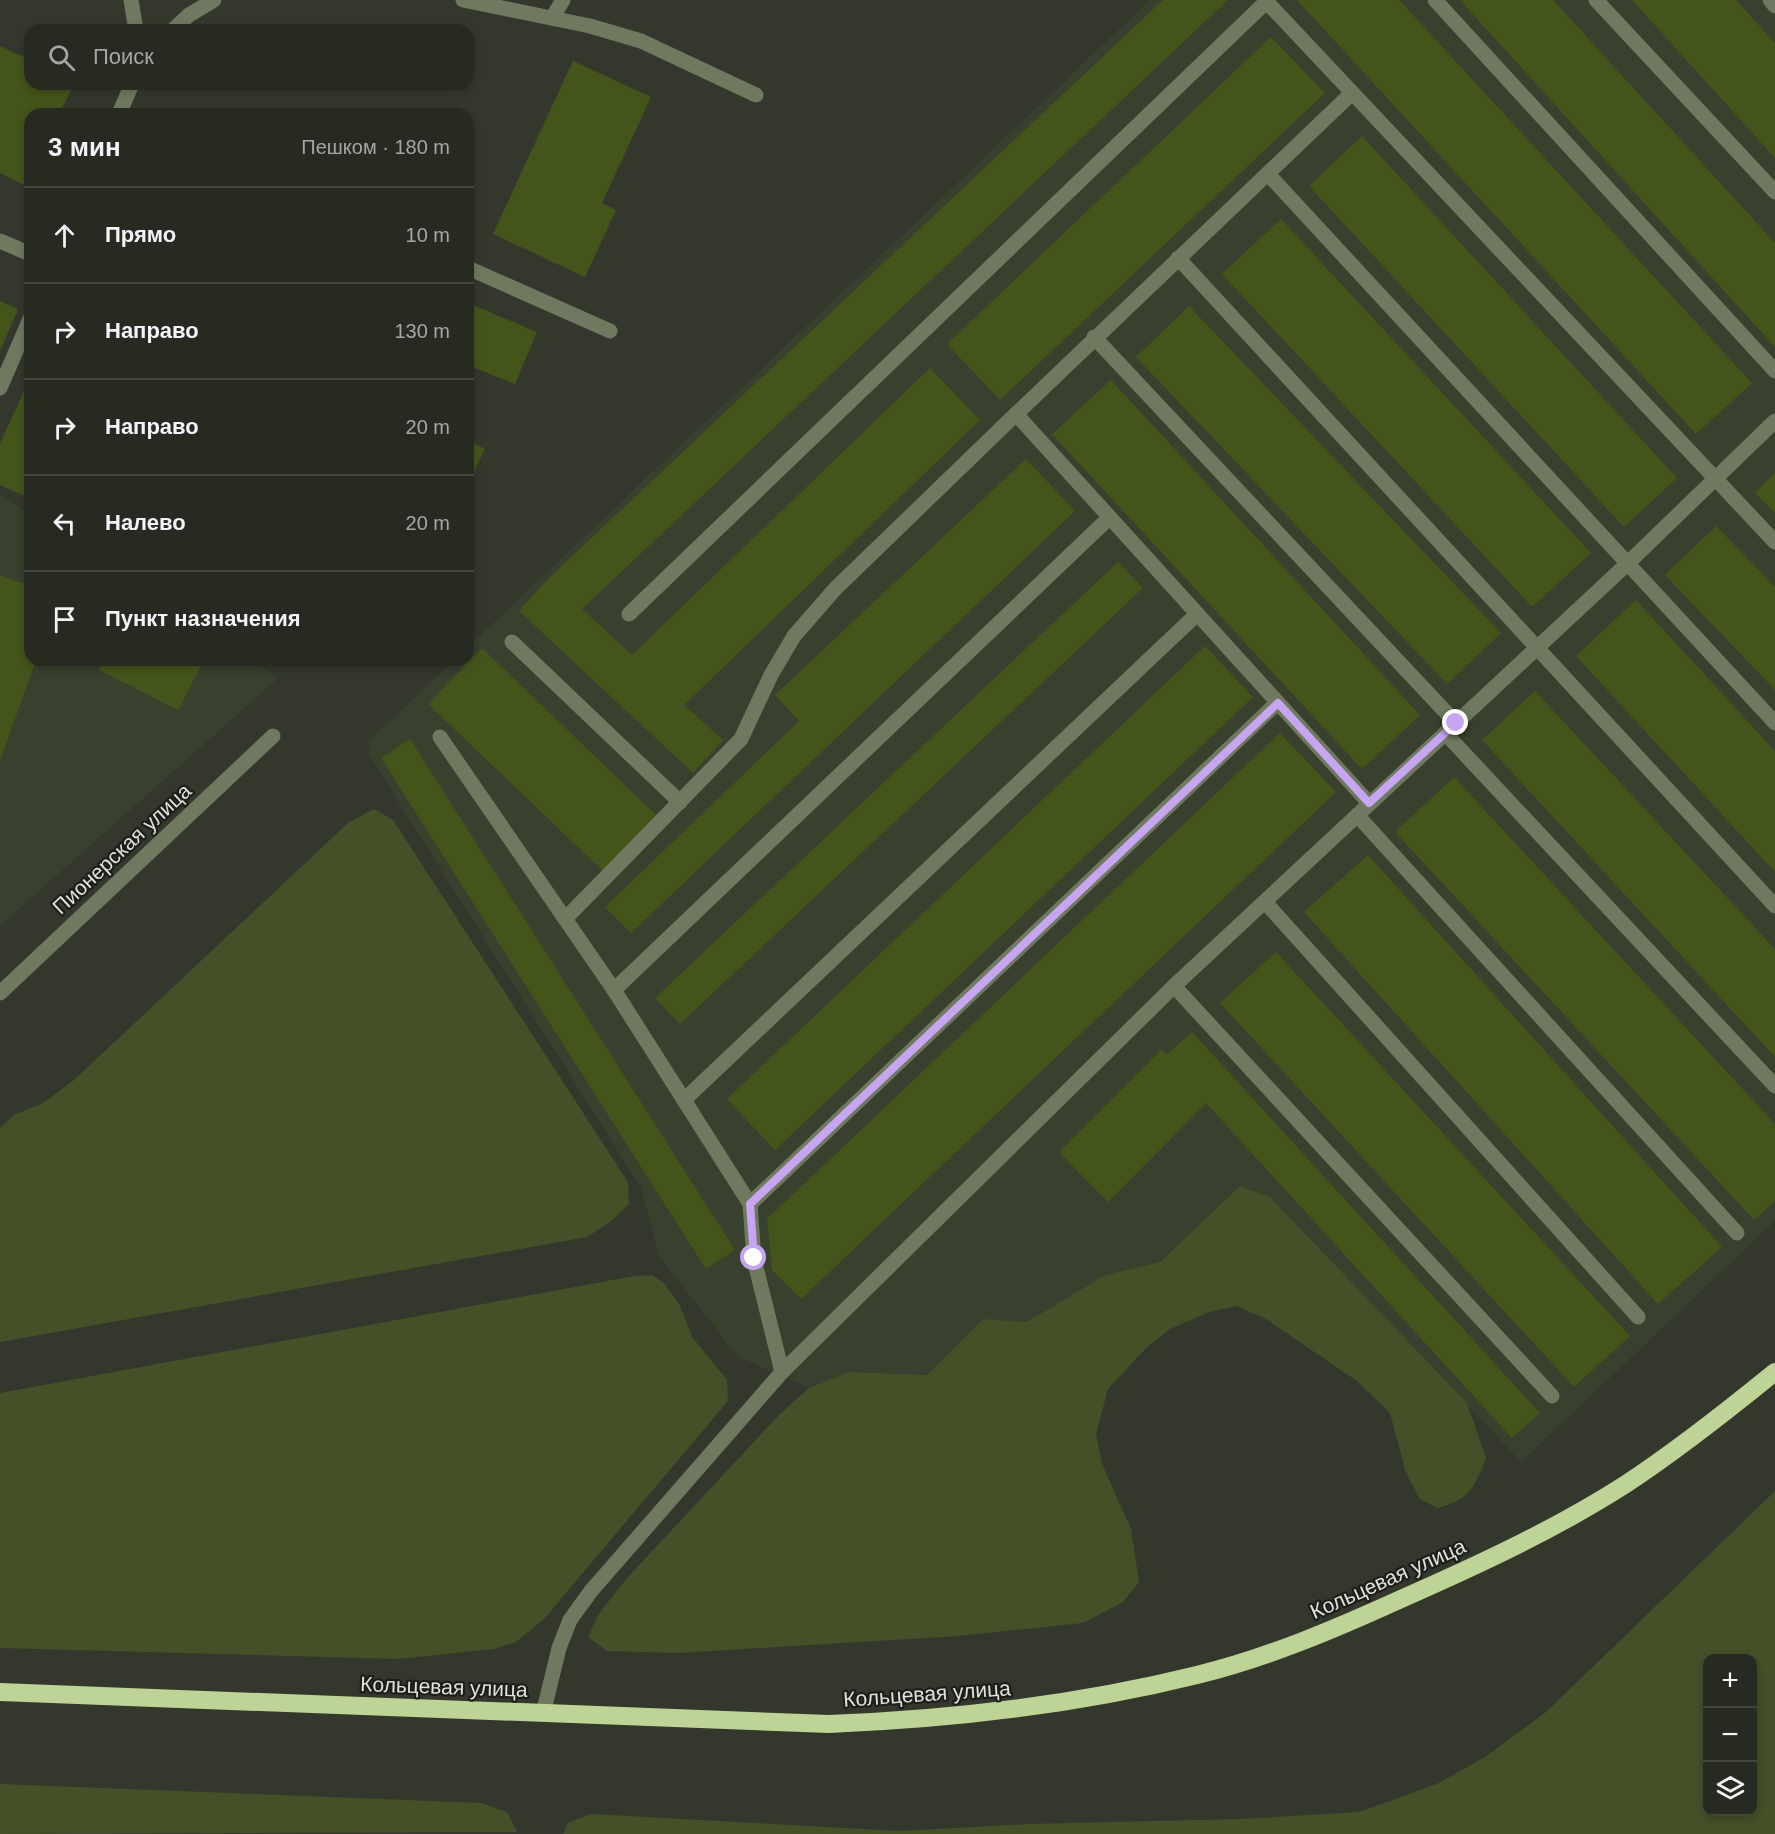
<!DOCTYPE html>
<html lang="ru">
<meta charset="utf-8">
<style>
body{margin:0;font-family:Helvetica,sans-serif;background:#33362e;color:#f1f3f6}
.controls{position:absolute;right:18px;bottom:18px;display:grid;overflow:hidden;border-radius:12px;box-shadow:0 3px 9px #0003}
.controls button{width:54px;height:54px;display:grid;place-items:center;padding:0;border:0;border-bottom:2px solid #43463f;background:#272a21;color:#f1f3f6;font:30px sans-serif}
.stop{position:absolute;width:18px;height:18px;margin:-14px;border:4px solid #c6a6f0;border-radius:50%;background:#fff}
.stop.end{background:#c6a6f0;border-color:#fff;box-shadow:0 2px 6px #0008}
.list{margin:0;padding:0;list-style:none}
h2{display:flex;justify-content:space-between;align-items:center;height:78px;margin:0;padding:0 24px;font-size:26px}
h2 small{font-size:20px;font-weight:400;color:#a4a7a5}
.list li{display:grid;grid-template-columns:39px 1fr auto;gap:18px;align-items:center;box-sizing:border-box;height:96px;padding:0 24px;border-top:2px solid #43463f}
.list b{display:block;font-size:22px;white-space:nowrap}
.list em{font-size:20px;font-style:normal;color:#a4a7a5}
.icon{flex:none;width:33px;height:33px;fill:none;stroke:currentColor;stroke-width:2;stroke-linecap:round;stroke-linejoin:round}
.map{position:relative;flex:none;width:1775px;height:1834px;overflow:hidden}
.search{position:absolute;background:#272a21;box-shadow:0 3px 9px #0003;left:24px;top:24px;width:450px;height:66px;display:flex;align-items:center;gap:15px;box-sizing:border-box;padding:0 21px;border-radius:18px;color:#a4a7a5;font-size:22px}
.panel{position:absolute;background:#272a21;box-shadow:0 3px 9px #0003;left:24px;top:108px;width:450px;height:558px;border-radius:18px}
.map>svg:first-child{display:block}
.built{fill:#39402d}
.green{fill:#435028;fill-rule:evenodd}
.building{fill:#44551b}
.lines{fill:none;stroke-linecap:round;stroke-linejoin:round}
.minor{stroke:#707960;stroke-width:15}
.highway{stroke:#bed497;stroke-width:18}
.route{stroke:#c6a6f0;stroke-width:8}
.labels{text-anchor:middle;stroke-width:4.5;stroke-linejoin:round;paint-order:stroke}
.street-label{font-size:21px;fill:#dee2da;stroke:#1c1e19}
</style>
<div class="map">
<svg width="1775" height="1834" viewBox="0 0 1775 1834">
<rect width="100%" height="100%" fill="#34382c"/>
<g class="built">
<path d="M 1150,0 L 1775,0 L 1775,1221 L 1521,1462 L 1270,1197 L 1240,1186 L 1160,1262 L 1105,1275 L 1027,1322 L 983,1319 L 927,1375 L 849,1372 L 809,1388 L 737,1356 L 659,1256 L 641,1188 L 369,755 L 369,741 L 454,660 L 468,660 L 468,647 Z"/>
<path d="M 0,495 L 30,515 L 30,660 L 251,660 L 278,678 L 0,926 Z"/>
</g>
<g class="green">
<path d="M 374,809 L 393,820 L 628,1182 L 629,1204 L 610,1222 L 587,1237 L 0,1342 L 0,1128 L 14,1115 L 43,1103 L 74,1080 L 349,822 Z"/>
<path d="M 1240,1186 L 1270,1197 L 1467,1403 L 1486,1458 C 1474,1488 1470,1500 1437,1508 L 1420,1499 L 1406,1473 L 1390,1413 L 1357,1381 L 1266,1319 L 1236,1306 L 1209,1312 L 1170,1329 L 1147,1347 L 1108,1389 L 1096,1434 L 1102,1464 L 1131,1529 L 1139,1582 L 1123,1602 L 1083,1623 L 958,1636 L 678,1653 L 607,1651 L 588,1637 L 598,1615 L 627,1578 L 779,1415 L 809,1388 L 849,1372 L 927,1375 L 983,1319 L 1027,1322 L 1105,1275 L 1160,1262 Z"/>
<path d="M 652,1275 L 664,1283 L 679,1304 L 693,1338 L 727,1380 L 728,1401 L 544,1619 L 516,1642 L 494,1649 L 398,1659 L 0,1648 L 0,1393 L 634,1276 Z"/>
<path d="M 1775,1491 L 1775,1834 L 563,1834 L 568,1823 L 591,1814 L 900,1831 L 1029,1824 L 1241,1819 L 1359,1812 L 1439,1783 L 1485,1757 L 1546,1712 ZM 1708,1658 L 1752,1658 L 1752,1812 L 1708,1812 Z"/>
<path d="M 0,1784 L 482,1803 L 507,1812 L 517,1832 L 0,1834 Z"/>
</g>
<g class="building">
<path d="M 1163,0 L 1228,0 L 582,609 L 632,655 L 930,368 L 980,420 L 684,705 L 723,740 L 693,773 L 519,611 L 549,578 Z"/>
<path d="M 1297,0 L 1399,0 L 1752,383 L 1696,434 Z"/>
<path d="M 1460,0 L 1553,0 L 1775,243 L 1775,347 Z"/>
<path d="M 1632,0 L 1736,0 L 1775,43 L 1775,158 Z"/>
<path d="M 1271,37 L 1325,93 L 1000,400 L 947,344 Z"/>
<path d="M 0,46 L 30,60 L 30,84 L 74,84 L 59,114 L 30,114 L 30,174 L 24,185 L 0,173 Z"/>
<path d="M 573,61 L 651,97 L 602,203 L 616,210 L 585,277 L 493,234 Z"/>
<path d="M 1362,136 L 1677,478 L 1624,527 L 1309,186 Z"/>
<path d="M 1281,219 L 1591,553 L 1532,607 L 1222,274 Z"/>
<path d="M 0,301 L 18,309 L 0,351 Z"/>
<path d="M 468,303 L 537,332 L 515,384 L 468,365 Z"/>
<path d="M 1189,306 L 1501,633 L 1447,684 L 1136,357 Z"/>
<path d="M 30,377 L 30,496 L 29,498 L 0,485 L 0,444 Z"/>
<path d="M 1111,380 L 1420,715 L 1362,769 L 1052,434 Z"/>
<path d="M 468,440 L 485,449 L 468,483 Z"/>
<path d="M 1026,459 L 1075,511 L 631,933 L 605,907 L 799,721 L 775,695 Z"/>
<path d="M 1775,472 L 1775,513 L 1755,493 Z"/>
<path d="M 1716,526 L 1775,587 L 1775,690 L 1665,575 Z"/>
<path d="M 1118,562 L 1143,588 L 680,1024 L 655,998 Z"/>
<path d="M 0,575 L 30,586 L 30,660 L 36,660 L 0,761 Z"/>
<path d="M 1636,600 L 1775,751 L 1775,872 L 1576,656 Z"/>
<path d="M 1205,646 L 1253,697 L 775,1150 L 727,1099 Z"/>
<path d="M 482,648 L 656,815 L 603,871 L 428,704 Z"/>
<path d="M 105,660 L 204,660 L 178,710 L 99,670 Z"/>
<path d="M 1535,691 L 1775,949 L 1775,1057 L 1482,740 Z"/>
<path d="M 1280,733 L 1336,792 L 801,1299 L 772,1270 L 767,1219 Z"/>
<path d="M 410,739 L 735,1250 L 706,1269 L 381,758 Z"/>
<path d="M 1454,777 L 1775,1124 L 1775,1201 L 1754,1220 L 1395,832 Z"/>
<path d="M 1368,855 L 1722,1247 L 1658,1304 L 1304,912 Z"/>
<path d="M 1276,952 L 1630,1336 L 1574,1387 L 1220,1003 Z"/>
<path d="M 1192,1032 L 1540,1413 L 1512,1438 L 1206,1103 L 1108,1202 L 1059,1152 L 1162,1049 L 1167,1054 Z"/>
</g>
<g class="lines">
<g class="minor">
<path d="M 131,0 L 136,30"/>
<path d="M 463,0 L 590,26 L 641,41 L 756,95"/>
<path d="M 1265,0 L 1775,542"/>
<path d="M 1435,0 L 1775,371"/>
<path d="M 1596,0 L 1775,192"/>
<path d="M 1770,0 L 1775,6"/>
<path d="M 552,18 L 563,0"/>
<path d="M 173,30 L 189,15 L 214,0"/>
<path d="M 119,114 L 132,84"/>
<path d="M 1268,174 L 1775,723"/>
<path d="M 0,241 L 30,254"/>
<path d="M 1178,258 L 1775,906"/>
<path d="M 468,268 L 610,331"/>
<path d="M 1094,337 L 1456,723"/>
<path d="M 0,388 L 30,319"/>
<path d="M 1016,414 L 1352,93"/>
<path d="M 629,614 L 1266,2"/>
<path d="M 512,642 L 680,802"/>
<path d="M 1445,733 L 1775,1086"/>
<path d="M 440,737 L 614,990 L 750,1204 L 754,1259 L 782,1372"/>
<path d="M 1357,815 L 1737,1233"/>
<path d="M 1265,902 L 1638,1317"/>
<path d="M 566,918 L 741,739 L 771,675 L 794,636 L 835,589 L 1016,414 L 1369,803"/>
<path d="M 1174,986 L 1552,1396"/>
<path d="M 614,990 L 1109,518"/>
<path d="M 0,993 L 273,736"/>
<path d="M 684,1100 L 1197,614"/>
<path d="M 750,1204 L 1277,703"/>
<path d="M 543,1714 L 559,1648 L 570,1620 L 591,1591 L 782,1372 L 1174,986 L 1627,564 L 1775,421"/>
</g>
<path class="highway" d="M 0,1692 L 829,1724 C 954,1719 1076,1705 1197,1675 C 1267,1658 1335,1629 1401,1599 C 1478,1565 1556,1529 1626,1484 C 1678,1450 1727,1411 1775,1372"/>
</g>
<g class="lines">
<path class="route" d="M 754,1258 L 750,1204 L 1278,703 L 1369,803 L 1456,723"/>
</g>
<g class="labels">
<g class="street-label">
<text transform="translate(122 849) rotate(-43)" y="7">Пионерская улица</text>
<text transform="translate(1388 1579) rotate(-24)" y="7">Кольцевая улица</text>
<text transform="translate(444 1687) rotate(2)" y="7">Кольцевая улица</text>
<text transform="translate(927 1694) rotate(-4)" y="7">Кольцевая улица</text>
</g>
</g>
</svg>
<div class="controls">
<button>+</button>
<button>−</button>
<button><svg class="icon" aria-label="layers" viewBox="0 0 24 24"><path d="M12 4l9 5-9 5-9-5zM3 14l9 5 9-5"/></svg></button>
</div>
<div class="stop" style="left:754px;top:1258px"></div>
<div class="stop end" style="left:1456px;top:723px"></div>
<div class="search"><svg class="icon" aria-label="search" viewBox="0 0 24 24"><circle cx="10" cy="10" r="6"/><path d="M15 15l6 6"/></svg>Поиск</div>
<section class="panel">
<h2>3 мин<small>Пешком · 180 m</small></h2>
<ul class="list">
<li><svg class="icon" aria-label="ahead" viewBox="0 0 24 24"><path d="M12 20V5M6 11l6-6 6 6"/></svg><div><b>Прямо</b></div><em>10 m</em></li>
<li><svg class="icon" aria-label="right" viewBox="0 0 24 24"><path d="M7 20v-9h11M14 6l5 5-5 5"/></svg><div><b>Направо</b></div><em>130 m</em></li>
<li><svg class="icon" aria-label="right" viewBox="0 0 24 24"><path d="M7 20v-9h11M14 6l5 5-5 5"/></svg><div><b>Направо</b></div><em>20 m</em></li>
<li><svg class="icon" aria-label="left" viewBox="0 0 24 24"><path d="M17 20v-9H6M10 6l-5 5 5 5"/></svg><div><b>Налево</b></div><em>20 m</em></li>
<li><svg class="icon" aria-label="arrive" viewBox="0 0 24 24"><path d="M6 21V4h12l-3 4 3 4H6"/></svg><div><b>Пункт назначения</b></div></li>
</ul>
</section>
</div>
